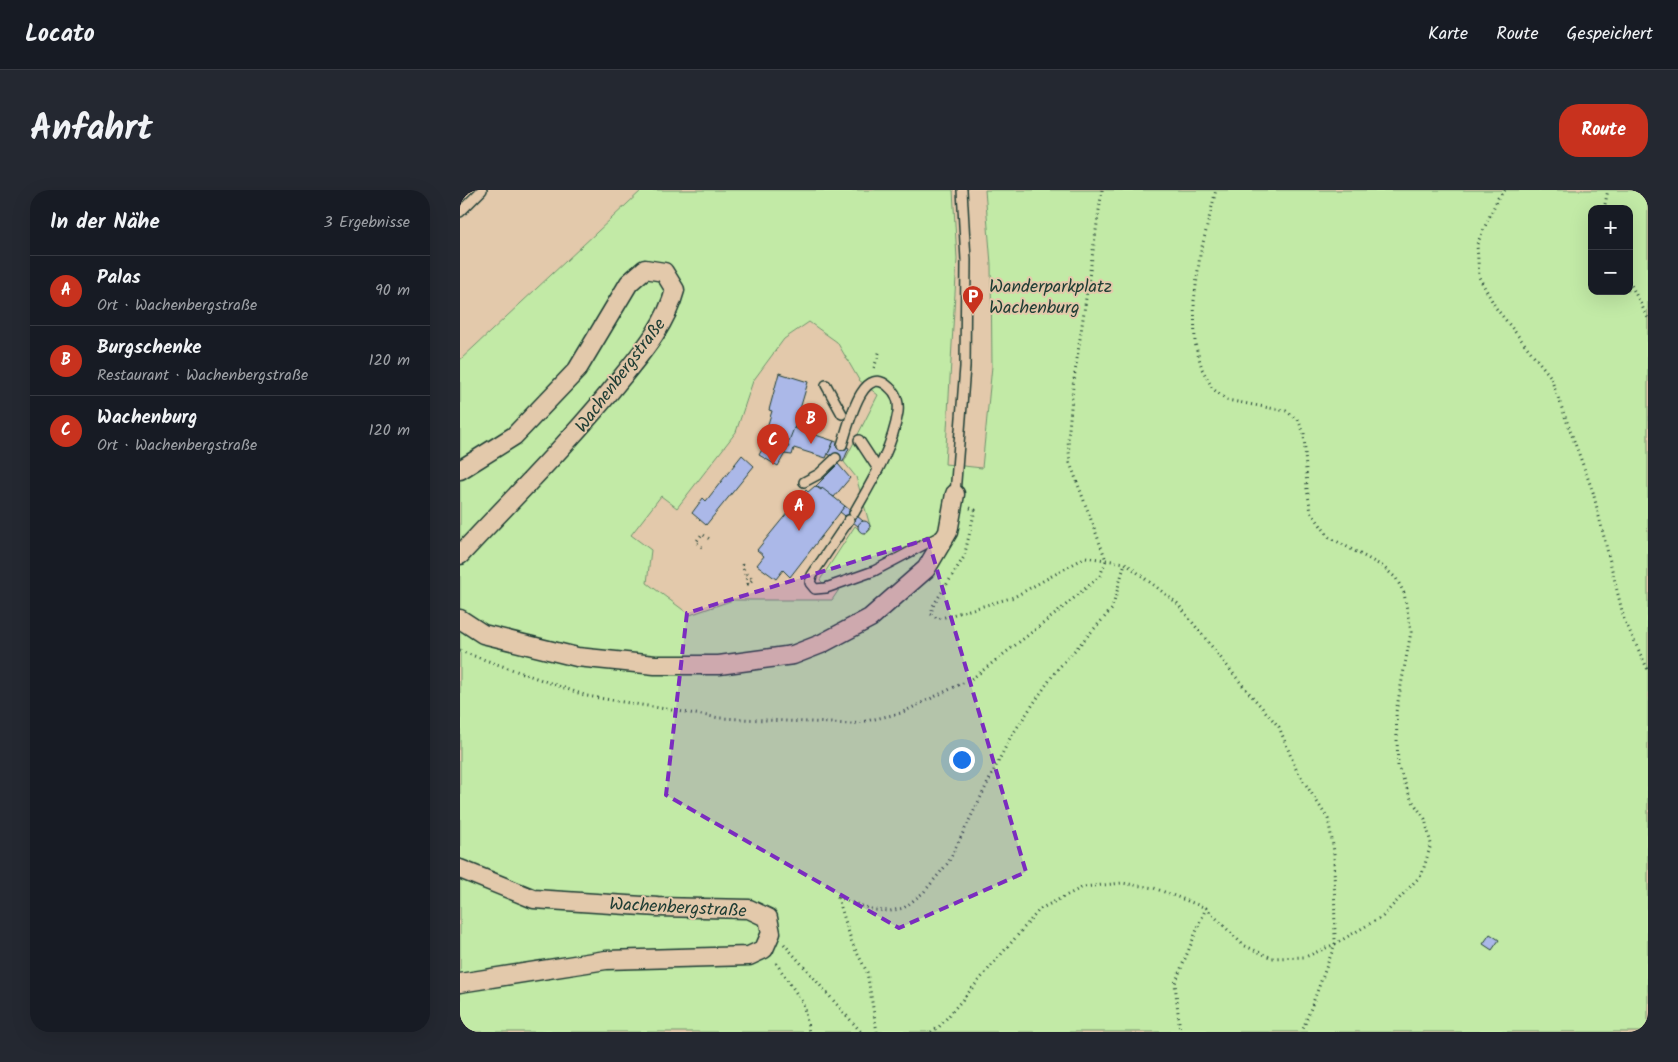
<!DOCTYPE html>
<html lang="de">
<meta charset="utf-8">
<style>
body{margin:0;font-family:Kalam,sans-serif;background:#242831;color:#f1f3f6}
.controls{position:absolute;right:15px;top:15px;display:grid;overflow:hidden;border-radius:10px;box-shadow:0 5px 20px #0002}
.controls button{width:45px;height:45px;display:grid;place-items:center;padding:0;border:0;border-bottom:1px solid #363941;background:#171b24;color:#f1f3f6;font:25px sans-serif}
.you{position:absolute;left:501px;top:569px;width:18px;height:18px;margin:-12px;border:4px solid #fff;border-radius:50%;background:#1a73e8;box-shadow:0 0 0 8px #1a73e833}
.badge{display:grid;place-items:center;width:32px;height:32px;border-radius:50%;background:#c8321e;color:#fff;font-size:16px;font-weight:700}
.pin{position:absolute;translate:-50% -41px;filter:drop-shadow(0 1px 2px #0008)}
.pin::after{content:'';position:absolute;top:26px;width:18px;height:15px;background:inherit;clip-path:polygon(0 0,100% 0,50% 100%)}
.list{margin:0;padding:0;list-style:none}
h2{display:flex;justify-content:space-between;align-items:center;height:65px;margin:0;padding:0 20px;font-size:21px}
h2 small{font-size:16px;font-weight:400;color:#9ea1a6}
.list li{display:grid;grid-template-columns:32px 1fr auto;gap:15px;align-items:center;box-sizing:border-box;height:70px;padding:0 20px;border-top:1px solid #363941}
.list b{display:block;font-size:19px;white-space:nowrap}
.list p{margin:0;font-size:16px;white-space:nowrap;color:#9ea1a6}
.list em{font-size:16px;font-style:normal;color:#9ea1a6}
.map{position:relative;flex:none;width:1188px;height:842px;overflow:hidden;border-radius:20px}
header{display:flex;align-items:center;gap:30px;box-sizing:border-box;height:70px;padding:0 25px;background:#171b24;border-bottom:1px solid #363941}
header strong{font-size:24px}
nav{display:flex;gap:28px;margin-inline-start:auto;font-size:18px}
.intro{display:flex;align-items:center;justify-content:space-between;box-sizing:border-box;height:120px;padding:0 30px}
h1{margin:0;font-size:35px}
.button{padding:12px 22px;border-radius:20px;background:#c8321e;color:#fff;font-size:18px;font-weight:700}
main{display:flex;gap:30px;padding:0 30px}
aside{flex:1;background:#171b24;border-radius:20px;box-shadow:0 5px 20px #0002}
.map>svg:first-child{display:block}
.green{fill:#c2eaa6;stroke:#70946d;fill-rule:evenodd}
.building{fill:#abb8e8;stroke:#1f3d34}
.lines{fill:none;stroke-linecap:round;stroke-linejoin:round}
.lane-casing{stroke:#1f3d34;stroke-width:12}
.street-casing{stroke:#1f3d34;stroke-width:21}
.path{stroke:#1f3d34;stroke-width:3;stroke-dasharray:1 4;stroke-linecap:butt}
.lane{stroke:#e3c9ab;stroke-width:9}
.street{stroke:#e3c9ab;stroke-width:18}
.marked{fill:#7b2cbf;fill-opacity:0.2;stroke:#7b2cbf;stroke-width:4;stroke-dasharray:10 6;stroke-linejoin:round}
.labels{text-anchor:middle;stroke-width:4;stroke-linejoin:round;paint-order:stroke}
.poi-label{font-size:18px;fill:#1f3d34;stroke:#e3c9ab;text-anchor:start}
.street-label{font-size:18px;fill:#1f3d34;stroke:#e3c9ab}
</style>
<header>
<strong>Locato</strong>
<nav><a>Karte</a><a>Route</a><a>Gespeichert</a></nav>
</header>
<div class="intro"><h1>Anfahrt</h1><a class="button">Route</a></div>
<main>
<aside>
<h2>In der Nähe<small>3 Ergebnisse</small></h2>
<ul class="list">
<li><span class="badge">A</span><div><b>Palas</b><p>Ort · Wachenbergstraße</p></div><em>90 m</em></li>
<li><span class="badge">B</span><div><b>Burgschenke</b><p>Restaurant · Wachenbergstraße</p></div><em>120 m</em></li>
<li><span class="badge">C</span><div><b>Wachenburg</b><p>Ort · Wachenbergstraße</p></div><em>120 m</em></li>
</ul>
</aside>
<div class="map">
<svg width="1188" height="842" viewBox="0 0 1188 842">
<rect width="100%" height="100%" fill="#e3c9ab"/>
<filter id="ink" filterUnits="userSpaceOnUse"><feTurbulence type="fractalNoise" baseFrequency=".02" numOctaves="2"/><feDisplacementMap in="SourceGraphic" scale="10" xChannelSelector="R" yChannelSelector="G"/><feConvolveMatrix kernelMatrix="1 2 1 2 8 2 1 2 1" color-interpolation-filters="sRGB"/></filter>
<g filter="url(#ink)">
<path class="green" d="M 182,0 L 493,0 L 497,69 L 485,274 L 522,278 L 532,176 L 531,74 L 525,0 L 1188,0 L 1188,842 L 0,842 L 0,170 ZM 1132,19 L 1169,19 L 1169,101 L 1132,101 ZM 349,132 L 377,152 L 399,190 L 418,205 L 384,272 L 396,287 L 411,339 L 405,345 L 395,336 L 360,390 L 363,393 L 388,386 L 372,410 L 273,410 L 230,425 L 187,393 L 191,360 L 171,345 L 201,306 L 217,318 L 276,242 L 293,191 L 324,149 Z"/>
<g class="building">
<path d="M 319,183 L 348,192 L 329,256 L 310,245 L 308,249 L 304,247 L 312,221 L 309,220 Z"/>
<path d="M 334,238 L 374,251 L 366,268 L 334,258 L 332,265 L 324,264 Z"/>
<path d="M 310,245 L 329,256 L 318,276 L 299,265 Z"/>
<path d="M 374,251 L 389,258 L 383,272 L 368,264 Z"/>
<path d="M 282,265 L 294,276 L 246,335 L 232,323 L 243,308 L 246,311 Z"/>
<path d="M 378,274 L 390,288 L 374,307 L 356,296 Z"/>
<path d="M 355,296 L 361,300 L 362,298 L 385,316 L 330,387 L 323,380 L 316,389 L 297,375 L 304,366 L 297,360 L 346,300 L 348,302 Z"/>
<path d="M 385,316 L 403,331 L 398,336 L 380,322 Z"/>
<circle cx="404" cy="337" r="6"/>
<path d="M 1030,744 L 1039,750 L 1032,760 L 1023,754 Z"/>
</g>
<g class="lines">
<g class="lane-casing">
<g id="lane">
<path d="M 0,22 L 22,0"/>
<path d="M 366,195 L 382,224"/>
<path d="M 399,250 L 418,279"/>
<path d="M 382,255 C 388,238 402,170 430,198 C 437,204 439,214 438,222 C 432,260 412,291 394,323"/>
<path d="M 344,292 L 359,284 L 376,268"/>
<path d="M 495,304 L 505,177 L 506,70 L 502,0"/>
<path d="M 389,330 L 352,385 L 350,393 L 355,399 L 366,398 L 414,381 L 484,344"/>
</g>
</g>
<g class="street-casing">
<g id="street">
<path d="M 0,280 L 54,246 L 117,180 L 169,93 L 185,79 L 204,82 L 215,100 C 206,134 184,160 162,187 C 112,250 55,306 0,365"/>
<path d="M 0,429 L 23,444 L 117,467 L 195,475 L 259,475 L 333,465 L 361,454 L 410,428 L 466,379 L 488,342 L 495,304"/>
<path d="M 0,679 L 74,709 L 198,717 L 289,719 L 308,728 L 311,743 L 304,759 L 289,766 L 146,770 L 0,793"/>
</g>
</g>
<g class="path">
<path d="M 1045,0 L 1038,8 L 1017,54 L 1019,87 L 1036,118 L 1090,186 L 1133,302 L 1164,429 L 1188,480"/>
<path d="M 1144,19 L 1148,0"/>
<path d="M 1169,91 L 1188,128"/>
<path d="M 414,178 L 420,160"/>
<path d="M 510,318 L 515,320 L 504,367 L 473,416 L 471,424 L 478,429 L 554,407 L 626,367 L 665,373 L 717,413 L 784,497 L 819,537 L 836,579 L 868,629 L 874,661 L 875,754 L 843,839"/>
<path d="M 242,357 L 236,352 L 242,344 L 251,350"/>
<path d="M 282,374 L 288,394 L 293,389 L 284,381"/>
<path d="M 0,461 L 127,506 L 260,528 L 393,534 L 441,523 L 513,488 L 594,425 L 640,386 L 646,370 L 610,273 L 608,250 L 613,196 L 642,0"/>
<path d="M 324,754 L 401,842"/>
<path d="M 316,773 L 343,813 L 349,842"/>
<path d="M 417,842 L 407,782 L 392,753 L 378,708 L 414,720 L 430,721 L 444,718 L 464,702 L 488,673 L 550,548 L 595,482 L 652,419 L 665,373"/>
<path d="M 471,842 L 479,837 L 580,719 L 623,697 L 662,693 L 694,698 L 746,718 L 783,755 L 812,768 L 845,767 L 875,754 L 923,726 L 962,684 L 971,654 L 965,629 L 951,609 L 938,576 L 936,522 L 951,442 L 944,403 L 936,388 L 922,376 L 869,347 L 851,322 L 847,299 L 844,243 L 838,230 L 826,221 L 767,210 L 753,199 L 742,179 L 735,153 L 734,111 L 740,65 L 756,0"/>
<path d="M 720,842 L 715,793 L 746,718"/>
</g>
<use href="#lane" class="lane"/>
<use href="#street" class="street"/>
</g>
</g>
<path class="marked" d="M 468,349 L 566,682 L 439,738 L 206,605 L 227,423 Z"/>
<defs>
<g id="parking-pin" transform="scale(1.125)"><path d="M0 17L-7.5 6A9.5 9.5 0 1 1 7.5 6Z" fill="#c8321e" stroke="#e3c9ab"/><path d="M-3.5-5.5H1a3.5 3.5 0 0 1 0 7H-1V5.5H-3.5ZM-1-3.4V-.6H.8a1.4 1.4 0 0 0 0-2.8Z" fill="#fff"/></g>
</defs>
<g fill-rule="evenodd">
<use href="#parking-pin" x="513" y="106"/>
</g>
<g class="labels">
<g class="poi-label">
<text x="529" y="102">Wanderparkplatz<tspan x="529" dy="21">Wachenburg</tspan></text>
</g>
<g class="street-label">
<text transform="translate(160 185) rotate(-53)" y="6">Wachenbergstraße</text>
<text transform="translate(218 717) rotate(3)" y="6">Wachenbergstraße</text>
</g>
</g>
</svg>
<div class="controls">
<button>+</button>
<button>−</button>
</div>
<div class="you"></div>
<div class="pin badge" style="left:339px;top:341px">A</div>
<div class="pin badge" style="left:351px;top:254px">B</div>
<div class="pin badge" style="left:313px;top:275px">C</div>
</div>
</main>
